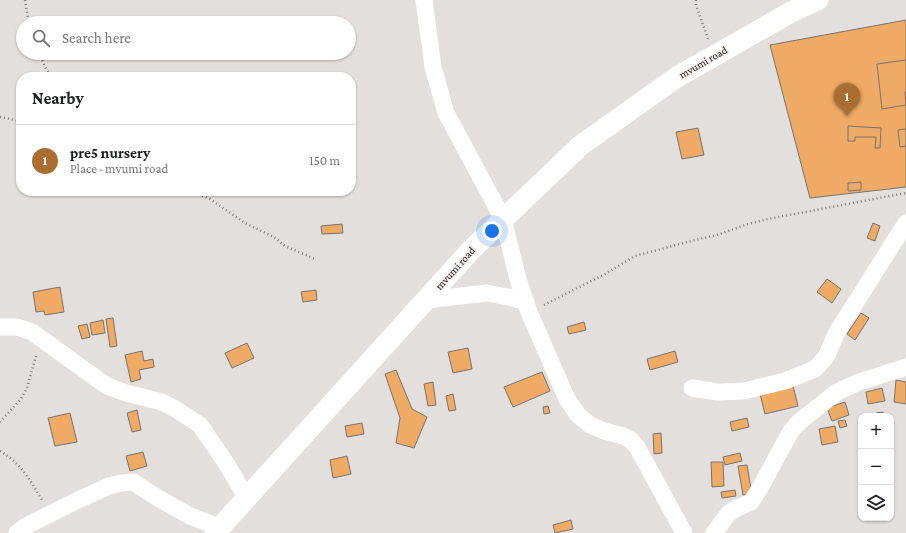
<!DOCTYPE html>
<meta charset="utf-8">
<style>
body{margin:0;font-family:"Crimson Pro",serif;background:#f2f2f2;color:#202124}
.controls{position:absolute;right:12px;bottom:12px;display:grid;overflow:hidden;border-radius:8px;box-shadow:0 1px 3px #0004}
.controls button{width:36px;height:36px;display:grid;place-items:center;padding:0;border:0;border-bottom:1px solid #e0e0e0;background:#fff;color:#202124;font:20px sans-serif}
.you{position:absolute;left:492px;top:231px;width:14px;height:14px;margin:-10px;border:3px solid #fff;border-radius:50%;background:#1a73e8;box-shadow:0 0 0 6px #1a73e833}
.badge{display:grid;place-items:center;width:26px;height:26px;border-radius:50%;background:#ab6e32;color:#fff;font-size:13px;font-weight:700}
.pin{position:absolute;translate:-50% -33px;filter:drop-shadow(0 1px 2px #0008)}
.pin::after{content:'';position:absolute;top:21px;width:14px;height:12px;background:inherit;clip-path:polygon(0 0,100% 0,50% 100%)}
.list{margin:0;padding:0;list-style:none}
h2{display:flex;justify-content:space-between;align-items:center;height:52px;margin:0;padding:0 16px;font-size:17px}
h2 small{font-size:13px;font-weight:400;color:#757577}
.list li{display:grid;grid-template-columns:26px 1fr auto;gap:12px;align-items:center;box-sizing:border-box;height:72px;padding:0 16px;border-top:1px solid #e0e0e0}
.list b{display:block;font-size:15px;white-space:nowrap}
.list p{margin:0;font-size:13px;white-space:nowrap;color:#757577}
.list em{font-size:13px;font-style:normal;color:#757577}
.icon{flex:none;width:22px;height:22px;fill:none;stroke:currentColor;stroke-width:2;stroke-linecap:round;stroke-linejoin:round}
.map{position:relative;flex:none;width:906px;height:533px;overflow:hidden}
.search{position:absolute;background:#fff;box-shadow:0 1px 3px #0004;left:16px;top:16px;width:340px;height:44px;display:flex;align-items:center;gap:10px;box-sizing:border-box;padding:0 14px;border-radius:22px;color:#757577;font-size:15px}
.panel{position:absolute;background:#fff;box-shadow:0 1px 3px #0004;left:16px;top:72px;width:340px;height:124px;border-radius:16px}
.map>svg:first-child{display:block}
.building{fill:#efaa65;stroke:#777470}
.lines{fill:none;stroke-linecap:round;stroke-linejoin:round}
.path{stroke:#7e7b79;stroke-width:2.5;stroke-dasharray:1 3;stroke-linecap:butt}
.minor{stroke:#fff;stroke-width:17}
.tertiary{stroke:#fff;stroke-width:21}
.labels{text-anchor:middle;stroke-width:3;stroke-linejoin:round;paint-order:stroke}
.street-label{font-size:11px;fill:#1e1d1b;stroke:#f0ece9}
</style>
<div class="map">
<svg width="906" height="533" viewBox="0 0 906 533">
<rect width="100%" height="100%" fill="#e3dfdc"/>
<g class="building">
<path d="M 906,20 L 906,187 L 810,198 L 770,45 Z"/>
<path d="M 906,60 L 906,92 L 905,92 L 906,105 L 882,109 L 877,64 Z"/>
<path d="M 848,126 L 881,128 L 880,148 L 875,148 L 876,137 L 855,137 L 855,141 L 848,141 Z"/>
<path d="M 698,128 L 704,155 L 682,159 L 676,132 Z"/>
<path d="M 906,129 L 906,146 L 900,147 L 898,130 Z"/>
<path d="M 861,182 L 861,190 L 848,191 L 848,183 Z"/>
<path d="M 873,223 L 880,226 L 875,241 L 867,238 Z"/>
<path d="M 342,224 L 343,233 L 322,234 L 321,226 Z"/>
<path d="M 827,279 L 841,289 L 832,303 L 817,292 Z"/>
<path d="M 60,287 L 64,312 L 45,315 L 44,311 L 36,312 L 33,292 Z"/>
<path d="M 316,290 L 317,300 L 303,302 L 301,292 Z"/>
<path d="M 861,313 L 869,318 L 855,340 L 847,334 Z"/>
<path d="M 113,318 L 117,346 L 110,347 L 106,319 Z"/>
<path d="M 103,320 L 105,333 L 92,335 L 90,323 Z"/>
<path d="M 584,322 L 586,330 L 569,334 L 567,327 Z"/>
<path d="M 87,324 L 90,337 L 82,339 L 78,326 Z"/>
<path d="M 247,343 L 254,358 L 232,368 L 225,353 Z"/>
<path d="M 468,348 L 472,369 L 453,373 L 448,352 Z"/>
<path d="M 142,351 L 144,361 L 153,359 L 154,367 L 139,370 L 141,379 L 131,382 L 125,355 Z"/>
<path d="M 675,351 L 678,362 L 650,370 L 647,359 Z"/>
<path d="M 396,370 L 412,409 L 427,417 L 414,448 L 396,443 L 400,418 L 385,374 Z"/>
<path d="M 542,372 L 550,391 L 513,407 L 504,387 Z"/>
<path d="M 896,380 L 906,382 L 906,404 L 894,402 Z"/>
<path d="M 433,382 L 436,405 L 428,406 L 424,384 Z"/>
<path d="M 793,386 L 798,406 L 765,414 L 760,394 Z"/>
<path d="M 882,388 L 885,401 L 868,404 L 866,392 Z"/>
<path d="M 453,394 L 456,410 L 449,411 L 446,396 Z"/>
<path d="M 845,402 L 849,415 L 832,421 L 827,408 Z"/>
<path d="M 548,406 L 550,413 L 544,414 L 543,407 Z"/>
<path d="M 137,410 L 141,430 L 132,432 L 127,413 Z"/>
<path d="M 883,412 L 884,416 L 876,416 L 876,413 Z"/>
<path d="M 70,413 L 77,442 L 55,446 L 48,418 Z"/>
<path d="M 747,418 L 749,427 L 732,431 L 730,422 Z"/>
<path d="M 845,420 L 847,426 L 840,428 L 838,421 Z"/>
<path d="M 362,423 L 364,434 L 347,437 L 345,426 Z"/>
<path d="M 835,426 L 838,442 L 822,445 L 819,429 Z"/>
<path d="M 661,433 L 662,453 L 654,454 L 653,434 Z"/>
<path d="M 143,452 L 147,466 L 130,471 L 126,456 Z"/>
<path d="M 740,453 L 742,461 L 725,465 L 723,457 Z"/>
<path d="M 347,456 L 351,474 L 333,478 L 330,460 Z"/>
<path d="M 711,462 L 723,462 L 724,486 L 712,487 Z"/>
<path d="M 747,465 L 752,494 L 743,495 L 738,466 Z"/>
<path d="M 735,490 L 736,496 L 722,498 L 721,492 Z"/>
<path d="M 571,520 L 573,529 L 555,533 L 553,525 Z"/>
</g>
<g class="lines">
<g class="path">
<path d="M 25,0 L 29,23"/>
<path d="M 696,0 L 696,5 L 708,39"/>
<path d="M 39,53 L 45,67 L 52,77"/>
<path d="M 0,117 L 21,121"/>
<path d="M 191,191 L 210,199 L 245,223 L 274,237 L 285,246 L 315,259"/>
<path d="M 544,305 L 605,274 L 635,256 L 691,241 L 717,235 L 748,224 L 768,219 L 906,193"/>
<path d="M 0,422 L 21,399 L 27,388 L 36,356"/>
<path d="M 0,451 C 21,463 30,480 42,500"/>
</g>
<g class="minor">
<path d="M 424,0 L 433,67 L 446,113 L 503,219 L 518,279 L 529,312 L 567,399 L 579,416 L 590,425 L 604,431 L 623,436 L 631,440 L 637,447 L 684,533"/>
<path d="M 426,300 L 487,293 L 508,297 L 526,302"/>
<path d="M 0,327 L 17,327 L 32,332 L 107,386 L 126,393 L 162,402 L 177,410 L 200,425 L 226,463 L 246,497"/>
<path d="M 692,388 L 718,392 L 744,391 L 785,381 L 815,369 L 826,357 L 837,332 L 906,223"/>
<path d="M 17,533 L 26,526 L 78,500 L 109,486 L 121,483 L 133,482 L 158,498 L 190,516 L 219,527"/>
<path d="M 714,533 L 728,514 L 735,509 L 751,502 L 760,488 L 791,431 L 799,422 L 837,392 L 859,382 L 906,367"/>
</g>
<path class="tertiary" d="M 215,533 L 471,250 L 580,146 L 677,77 L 793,11 L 818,0"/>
</g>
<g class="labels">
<g class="street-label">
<text transform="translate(703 62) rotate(-30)" y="4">mvumi road</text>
<text transform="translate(455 268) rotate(-48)" y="4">mvumi road</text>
</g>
</g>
</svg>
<div class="controls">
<button>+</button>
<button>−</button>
<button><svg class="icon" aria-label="layers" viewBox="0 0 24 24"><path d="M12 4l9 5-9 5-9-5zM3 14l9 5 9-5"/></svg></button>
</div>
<div class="you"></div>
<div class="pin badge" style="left:847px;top:116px">1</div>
<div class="search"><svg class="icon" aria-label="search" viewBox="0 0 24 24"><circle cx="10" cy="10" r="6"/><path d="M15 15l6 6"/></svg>Search here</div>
<section class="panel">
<h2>Nearby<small></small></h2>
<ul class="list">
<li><span class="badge">1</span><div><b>pre5 nursery</b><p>Place · mvumi road</p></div><em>150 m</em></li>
</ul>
</section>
</div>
